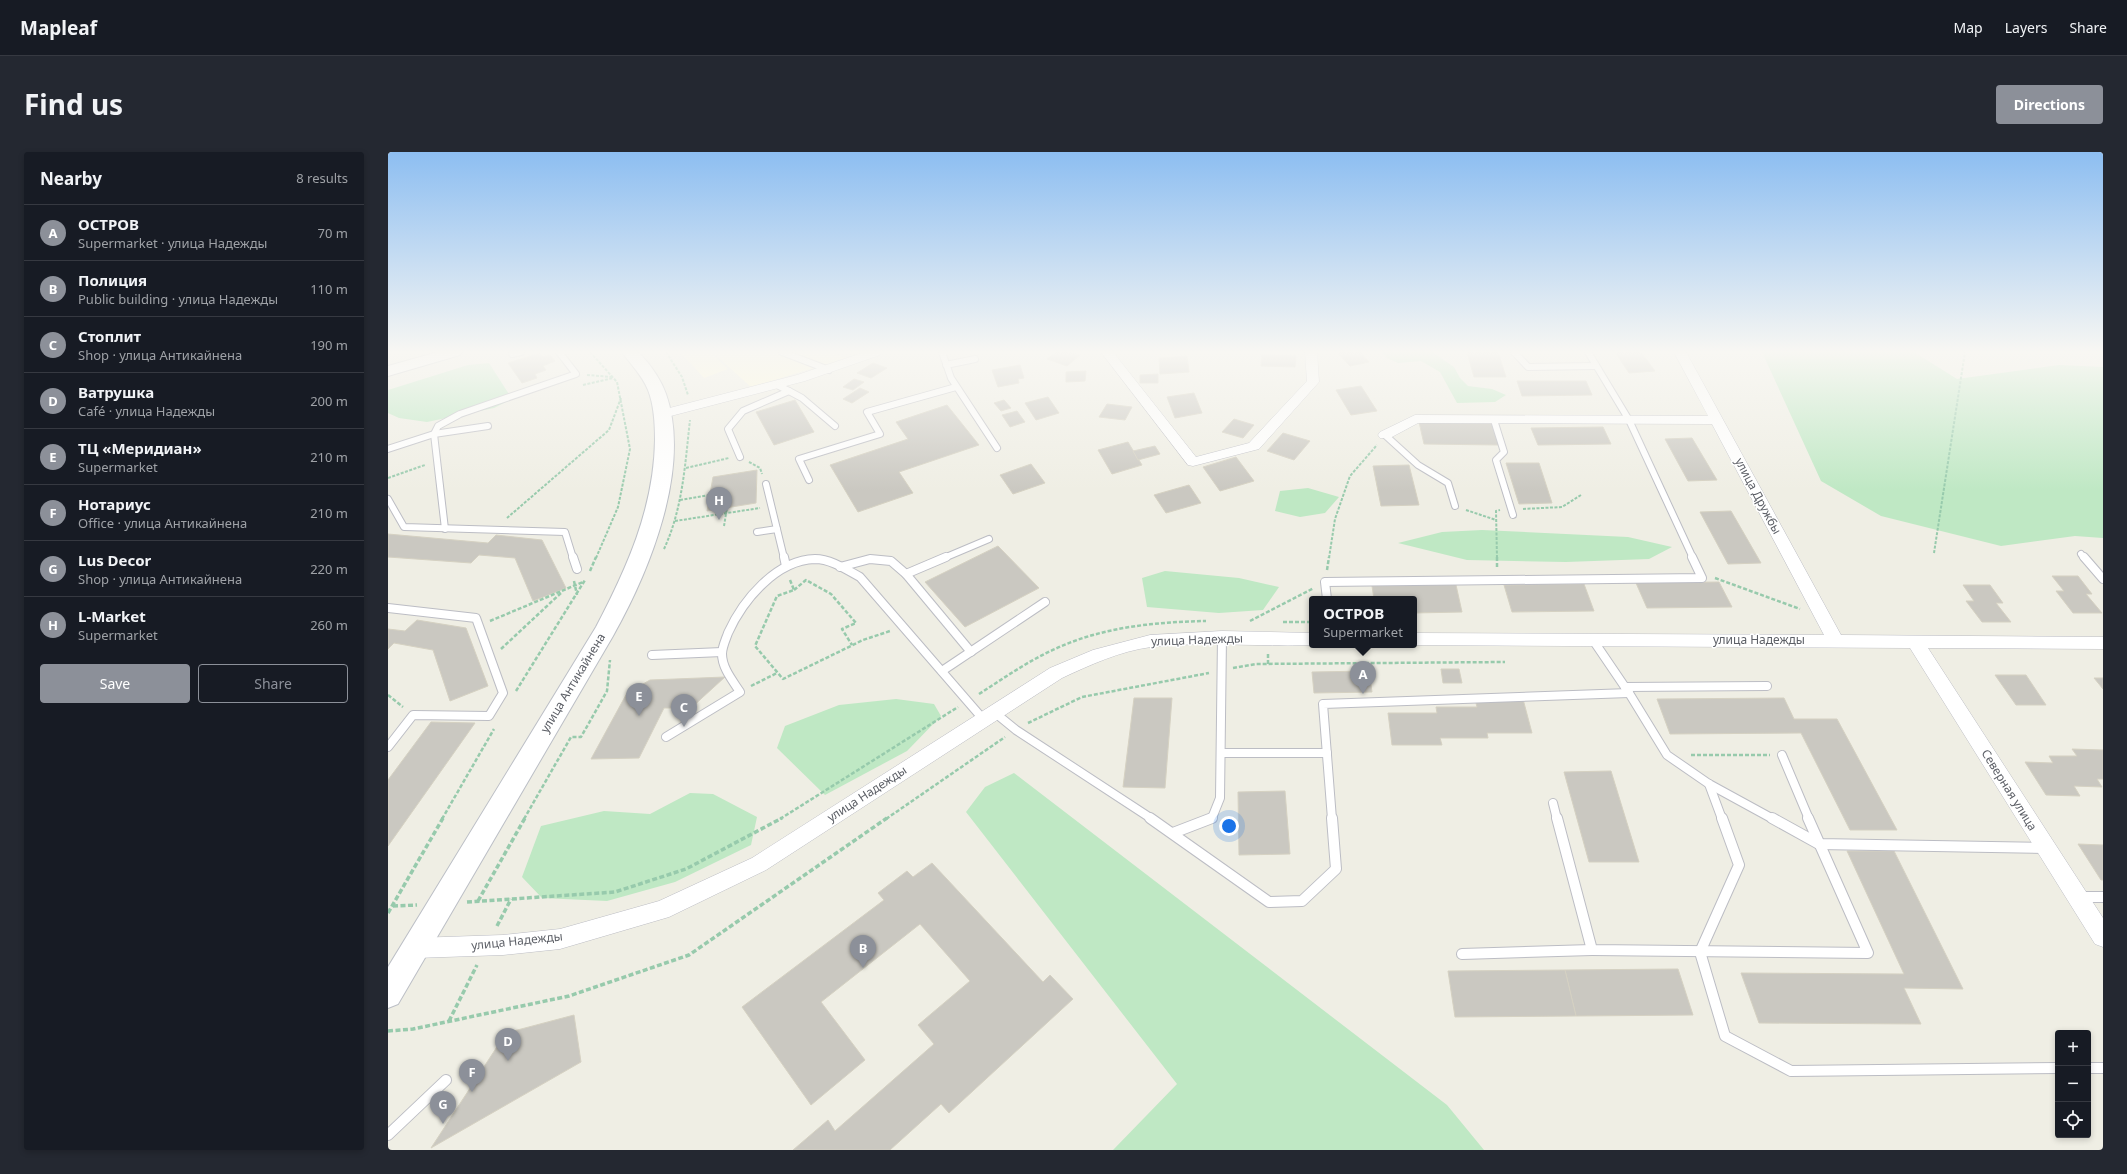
<!DOCTYPE html>
<meta charset="utf-8">
<style>
body{margin:0;font-family:"Noto Sans",sans-serif;background:#242831;color:#f1f3f6}
.controls{position:absolute;right:12px;bottom:12px;display:grid;overflow:hidden;border-radius:4px;box-shadow:0 2px 6px #0003}
.controls button{width:36px;height:36px;display:grid;place-items:center;padding:0;border:0;border-bottom:1px solid #363941;background:#171b24;color:#f1f3f6;font:20px sans-serif}
.you{position:absolute;left:841px;top:674px;width:14px;height:14px;margin:-10px;border:3px solid #fff;border-radius:50%;background:#1a73e8;box-shadow:0 0 0 6px #1a73e833}
.badge{display:grid;place-items:center;width:26px;height:26px;border-radius:50%;background:#8c9099;color:#fff;font-size:13px;font-weight:700}
.pin{position:absolute;translate:-50% -33px;filter:drop-shadow(0 1px 2px #0008)}
.pin::after{content:'';position:absolute;top:21px;width:14px;height:12px;background:inherit;clip-path:polygon(0 0,100% 0,50% 100%)}
.popup{position:absolute;left:921px;top:444px;width:108px;height:52px;box-sizing:border-box;display:grid;place-content:center;border-radius:4px;background:#171b24;filter:drop-shadow(0 1px 3px #0005);font-size:13px;white-space:nowrap;color:#9ea1a6}
.popup b{font-size:15px;color:#f1f3f6}
.popup::after{content:'';position:absolute;left:50%;top:100%;margin-left:-8px;border:8px solid transparent;border-top-color:#171b24}
.list{margin:0;padding:0;list-style:none}
h2{display:flex;justify-content:space-between;align-items:center;height:52px;margin:0;padding:0 16px;font-size:17px}
h2 small{font-size:13px;font-weight:400;color:#9ea1a6}
.list li{display:grid;grid-template-columns:26px 1fr auto;gap:12px;align-items:center;box-sizing:border-box;height:56px;padding:0 16px;border-top:1px solid #363941}
.list b{display:block;font-size:15px;white-space:nowrap}
.list p{margin:0;font-size:13px;white-space:nowrap;color:#9ea1a6}
.list em{font-size:13px;font-style:normal;color:#9ea1a6}
.actions{display:flex;gap:8px;padding:12px 16px}
.actions a{flex:1;padding:9px 0;border:1px solid #8c9099;border-radius:4px;text-align:center;font-size:14px;color:#8c9099}
.actions .main{background:#8c9099;color:#fff}
.icon{flex:none;width:22px;height:22px;fill:none;stroke:currentColor;stroke-width:2;stroke-linecap:round;stroke-linejoin:round}
.map{position:relative;flex:none;width:1715px;height:998px;overflow:hidden;border-radius:4px}
header{display:flex;align-items:center;gap:24px;box-sizing:border-box;height:56px;padding:0 20px;background:#171b24;border-bottom:1px solid #363941}
header strong{font-size:19px}
nav{display:flex;gap:22px;margin-inline-start:auto;font-size:14px}
.intro{display:flex;align-items:center;justify-content:space-between;box-sizing:border-box;height:96px;padding:0 24px}
h1{margin:0;font-size:28px}
.button{padding:10px 18px;border-radius:4px;background:#8c9099;color:#fff;font-size:14px;font-weight:700}
main{display:flex;gap:24px;padding:0 24px}
aside{flex:1;background:#171b24;border-radius:4px;box-shadow:0 2px 6px #0003}
.map>svg:first-child{display:block}
.commercial{fill:#fffbd9}
.green{fill:#bfe8c4}
.building{fill:#cac8c1;stroke:#d5d1c2}
.lines{fill:none;stroke-linecap:round;stroke-linejoin:round}
.lane-far2-casing{stroke:#bcbdc4;stroke-width:8}
.lane-far1-casing{stroke:#bcbdc4;stroke-width:10}
.lane-casing{stroke:#bcbdc4;stroke-width:12}
.street-casing{stroke:#bcbdc4;stroke-width:1}
.secondary-casing{stroke:#bcbfc6;stroke-width:2}
.path-far2{stroke:#97caac;stroke-width:2;stroke-dasharray:3 1.5;stroke-linecap:butt}
.path-far1{stroke:#97caac;stroke-width:2.5;stroke-dasharray:4 2;stroke-linecap:butt}
.path{stroke:#97caac;stroke-width:3.5;stroke-dasharray:5 2.5;stroke-linecap:butt}
.lane-far2{stroke:#fff;stroke-width:6}
.lane-far1{stroke:#fff;stroke-width:8}
.lane{stroke:#fff;stroke-width:10}
.street{fill:#fff;fill-rule:evenodd}
.secondary{fill:#fff;fill-rule:evenodd}
.labels{text-anchor:middle;stroke-width:3;stroke-linejoin:round;paint-order:stroke}
.street-label{font-size:12px;fill:#5c5f66;stroke:#fff}
</style>
<header>
<strong>Mapleaf</strong>
<nav><a>Map</a><a>Layers</a><a>Share</a></nav>
</header>
<div class="intro"><h1>Find us</h1><a class="button">Directions</a></div>
<main>
<aside>
<h2>Nearby<small>8 results</small></h2>
<ul class="list">
<li><span class="badge">A</span><div><b>ОСТРОВ</b><p>Supermarket · улица Надежды</p></div><em>70 m</em></li>
<li><span class="badge">B</span><div><b>Полиция</b><p>Public building · улица Надежды</p></div><em>110 m</em></li>
<li><span class="badge">C</span><div><b>Стоплит</b><p>Shop · улица Антикайнена</p></div><em>190 m</em></li>
<li><span class="badge">D</span><div><b>Ватрушка</b><p>Café · улица Надежды</p></div><em>200 m</em></li>
<li><span class="badge">E</span><div><b>ТЦ «Меридиан»</b><p>Supermarket</p></div><em>210 m</em></li>
<li><span class="badge">F</span><div><b>Нотариус</b><p>Office · улица Антикайнена</p></div><em>210 m</em></li>
<li><span class="badge">G</span><div><b>Lus Decor</b><p>Shop · улица Антикайнена</p></div><em>220 m</em></li>
<li><span class="badge">H</span><div><b>L-Market</b><p>Supermarket</p></div><em>260 m</em></li>
</ul>
<div class="actions"><a class="main">Save</a><a>Share</a></div>
</aside>
<div class="map">
<svg width="1715" height="998" viewBox="0 0 1715 998">
<rect width="100%" height="100%" fill="#efeee4"/>
<g class="commercial">
<path d="M 300,200 L 323,200 L 340,217 L 316,226 L 294,202 Z"/>
<path d="M 324,200 L 441,200 L 458,206 L 363,235 Z"/>
</g>
<g class="green">
<path d="M 994,200 L 1044,200 L 1066,215 L 1072,226 L 1080,234 L 1104,237 L 1118,243 L 1107,250 L 1069,251 L 1052,220 L 1033,209 L 1010,211 L 999,206 Z"/>
<path d="M 1374,200 L 1526,200 L 1569,227 L 1671,213 L 1715,215 L 1715,386 L 1687,384 L 1613,394 L 1493,364 L 1433,329 Z"/>
<path d="M 101,211 L 124,247 L 106,256 L 39,270 L 11,266 L 0,261 L 0,238 L 80,213 Z"/>
<path d="M 920,336 L 951,345 L 937,361 L 912,365 L 887,359 L 892,339 Z"/>
<path d="M 1094,378 L 1240,385 L 1284,395 L 1261,407 L 1178,410 L 1079,408 L 1010,391 L 1054,380 Z"/>
<path d="M 777,419 L 851,426 L 891,435 L 875,458 L 831,461 L 759,455 L 754,426 Z"/>
<path d="M 508,547 L 546,552 L 553,564 L 519,599 L 437,643 L 389,596 L 397,574 L 451,553 Z"/>
<path d="M 626,621 L 1059,953 L 1096,998 L 725,998 L 789,932 L 578,660 L 597,635 Z"/>
<path d="M 302,641 L 325,642 L 369,665 L 363,693 L 287,730 L 219,749 L 154,746 L 134,725 L 153,674 L 216,659 L 262,662 Z"/>
</g>
<g class="building">
<path d="M 668,200 L 681,200 L 692,203 L 679,214 L 659,207 Z"/>
<path d="M 949,200 L 972,200 L 981,210 L 962,214 Z"/>
<path d="M 1079,200 L 1110,200 L 1118,225 L 1086,225 Z"/>
<path d="M 1227,200 L 1253,200 L 1267,219 L 1241,221 Z"/>
<path d="M 152,201 L 155,205 L 162,203 L 167,209 L 155,214 L 158,218 L 147,222 L 149,226 L 134,231 L 120,211 Z"/>
<path d="M 874,203 L 908,204 L 907,215 L 873,214 Z"/>
<path d="M 799,204 L 801,220 L 772,222 L 771,206 Z"/>
<path d="M 485,211 L 499,216 L 483,226 L 469,221 Z"/>
<path d="M 632,213 L 636,226 L 630,227 L 631,231 L 610,235 L 604,218 Z"/>
<path d="M 698,219 L 697,229 L 678,230 L 678,220 Z"/>
<path d="M 770,222 L 770,231 L 752,231 L 752,223 Z"/>
<path d="M 466,227 L 476,230 L 465,238 L 455,235 Z"/>
<path d="M 1129,229 L 1198,229 L 1204,243 L 1134,244 Z"/>
<path d="M 973,234 L 989,259 L 963,263 L 948,238 Z"/>
<path d="M 472,236 L 481,240 L 464,251 L 455,247 Z"/>
<path d="M 806,241 L 814,261 L 787,266 L 779,245 Z"/>
<path d="M 660,245 L 671,261 L 648,268 L 637,251 Z"/>
<path d="M 407,248 L 426,280 L 386,293 L 368,260 Z"/>
<path d="M 616,248 L 623,256 L 613,259 L 606,251 Z"/>
<path d="M 719,252 L 744,255 L 737,268 L 711,265 Z"/>
<path d="M 559,253 L 591,293 L 511,320 L 525,341 L 470,360 L 442,313 L 520,287 L 508,270 Z"/>
<path d="M 629,259 L 637,270 L 622,275 L 614,263 Z"/>
<path d="M 846,267 L 866,273 L 855,286 L 834,280 Z"/>
<path d="M 1031,270 L 1105,271 L 1111,293 L 1036,292 Z"/>
<path d="M 1215,275 L 1223,292 L 1150,293 L 1143,276 Z"/>
<path d="M 895,281 L 922,289 L 906,308 L 879,299 Z"/>
<path d="M 1304,286 L 1329,328 L 1300,329 L 1277,287 Z"/>
<path d="M 740,290 L 754,313 L 724,322 L 710,298 Z"/>
<path d="M 767,294 L 772,302 L 750,308 L 745,299 Z"/>
<path d="M 848,305 L 866,329 L 832,339 L 815,315 Z"/>
<path d="M 1118,311 L 1151,311 L 1164,351 L 1131,352 Z"/>
<path d="M 643,312 L 657,331 L 625,342 L 612,323 Z"/>
<path d="M 1021,313 L 1031,353 L 993,354 L 985,314 Z"/>
<path d="M 369,318 L 368,351 L 319,359 L 325,325 Z"/>
<path d="M 801,333 L 813,351 L 778,361 L 766,343 Z"/>
<path d="M 1343,359 L 1373,411 L 1340,412 L 1312,360 Z"/>
<path d="M 0,382 L 100,391 L 108,383 L 154,388 L 178,436 L 145,449 L 127,406 L 91,403 L 83,411 L 0,405 Z"/>
<path d="M 610,394 L 651,436 L 577,475 L 537,430 Z"/>
<path d="M 1664,424 L 1690,424 L 1704,442 L 1698,442 L 1714,461 L 1685,461 L 1668,439 L 1676,439 Z"/>
<path d="M 1331,430 L 1344,455 L 1259,456 L 1248,431 Z"/>
<path d="M 1196,432 L 1206,459 L 1124,460 L 1116,433 Z"/>
<path d="M 1068,433 L 1074,460 L 1026,461 L 1026,447 L 986,447 L 984,434 Z"/>
<path d="M 1575,433 L 1602,433 L 1615,451 L 1608,451 L 1623,470 L 1594,470 L 1578,449 L 1586,449 Z"/>
<path d="M 29,468 L 78,476 L 100,534 L 62,549 L 45,498 L 6,491 L 0,497 L 0,477 L 17,479 Z"/>
<path d="M 1053,517 L 1071,517 L 1074,531 L 1055,531 Z"/>
<path d="M 981,519 L 984,540 L 926,541 L 924,520 Z"/>
<path d="M 1607,523 L 1638,523 L 1658,553 L 1628,553 Z"/>
<path d="M 337,525 L 303,556 L 276,556 L 251,606 L 203,607 L 239,541 L 262,528 Z"/>
<path d="M 1706,526 L 1715,526 L 1715,537 Z"/>
<path d="M 746,546 L 784,546 L 777,636 L 735,635 Z"/>
<path d="M 1396,546 L 1406,567 L 1449,567 L 1509,678 L 1462,678 L 1413,581 L 1282,582 L 1269,547 Z"/>
<path d="M 1087,547 L 1135,547 L 1144,581 L 1099,581 L 1100,586 L 1052,586 L 1054,593 L 1004,593 L 1000,561 L 1049,561 L 1048,555 L 1089,555 Z"/>
<path d="M 43,570 L 87,571 L 0,694 L 0,628 Z"/>
<path d="M 1684,597 L 1715,598 L 1715,627 L 1709,627 L 1714,635 L 1686,634 L 1692,644 L 1658,643 L 1637,610 L 1665,611 L 1661,604 L 1689,604 Z"/>
<path d="M 1223,619 L 1251,710 L 1201,710 L 1176,620 Z"/>
<path d="M 897,639 L 902,702 L 851,703 L 850,640 Z"/>
<path d="M 1690,692 L 1715,693 L 1715,728 L 1713,728 Z"/>
<path d="M 1459,699 L 1506,699 L 1575,837 L 1516,836 L 1533,872 L 1371,871 L 1353,821 L 1516,822 Z"/>
<path d="M 544,711 L 655,830 L 662,823 L 685,847 L 561,961 L 553,952 L 502,998 L 405,998 L 440,968 L 447,979 L 546,892 L 530,873 L 582,829 L 532,772 L 433,850 L 477,908 L 423,953 L 354,855 L 496,748 L 490,741 L 519,719 L 525,725 Z"/>
<path d="M 1290,817 L 1305,863 L 1188,864 L 1177,818 Z"/>
<path d="M 1177,818 L 1188,864 L 1067,865 L 1060,819 Z"/>
<path d="M 186,863 L 193,910 L 43,996 L 118,881 Z"/>
</g>
<g class="lines">
<g class="lane-far2-casing">
<g id="lane-far2">
<path d="M 394,200 L 441,218"/>
<path d="M 554,200 L 563,226 L 609,296"/>
<path d="M 1126,200 L 1140,215 L 1208,214"/>
<path d="M 1200,200 L 1241,268 L 1305,406"/>
<path d="M 124,202 L 133,200"/>
<path d="M 558,213 L 587,207"/>
<path d="M 401,239 L 414,246 L 447,274"/>
<path d="M 1106,268 L 1116,300 L 1108,308 L 1125,363"/>
<path d="M 997,283 L 1030,313 L 1060,331 L 1067,354"/>
<path d="M 0,297 L 46,282 L 100,274"/>
<path d="M 352,305 L 340,277 L 355,259 L 401,239 L 389,233"/>
<path d="M 421,328 L 411,307 L 492,282 L 479,260 L 568,235"/>
<path d="M 378,332 L 396,406"/>
<path d="M 0,347 L 16,375 L 177,380 L 185,406"/>
<path d="M 57,377 L 46,282 L 50,274 L 72,262 L 188,222 L 171,200"/>
<path d="M 369,380 L 389,377"/>
<path d="M 1693,402 L 1696,406"/>
<path d="M 556,406 L 601,387"/>
</g>
</g>
<g class="lane-far1-casing">
<g id="lane-far1">
<path d="M 185,405 L 189,417"/>
<path d="M 396,405 L 398,414"/>
<path d="M 1696,405 L 1715,427"/>
<path d="M 452,415 L 482,407 L 503,409 L 518,422 L 558,405"/>
<path d="M 518,422 L 583,500"/>
<path d="M 939,447 L 937,430 L 1314,426 L 1304,405"/>
<path d="M 0,456 L 88,466 L 115,541 L 101,564 L 25,563 L 0,595"/>
<path d="M 1205,488 L 1241,541 L 1279,603 L 1321,632 L 1385,667"/>
<path d="M 264,503 L 334,500"/>
<path d="M 554,519 L 657,450"/>
<path d="M 1237,535 L 1379,534"/>
<path d="M 606,560 L 628,578 L 764,667"/>
<path d="M 278,585 L 352,540 C 345,529 334,516 334,502 C 334,495 338,487 340,481 C 355,448 388,408 427,407 C 443,407 459,418 472,425 L 595,567"/>
<path d="M 833,601 L 939,601"/>
<path d="M 1394,603 L 1421,667"/>
<path d="M 1321,632 L 1334,667"/>
<path d="M 1165,651 L 1169,667"/>
<path d="M 821,667 L 824,666 L 832,646 L 834,485"/>
<path d="M 944,667 L 935,552 L 1241,541"/>
</g>
</g>
<g class="lane-casing">
<g id="lane">
<path d="M 762,666 L 881,750 L 914,749 L 948,717 L 944,666"/>
<path d="M 1169,666 L 1204,798 L 1480,801 L 1420,666"/>
<path d="M 1334,666 L 1351,713 L 1312,800 L 1337,884 L 1403,919 L 1670,916"/>
<path d="M 1384,666 L 1431,692 L 1657,696"/>
<path d="M 785,681 L 824,666"/>
<path d="M 1690,745 L 1715,745"/>
<path d="M 1074,802 L 1204,798"/>
<path d="M 1700,916 L 1715,916"/>
<path d="M 0,983 L 58,928"/>
</g>
</g>
<g class="street-casing">
<g id="street">
<path d="M 477,200 L 494,200 L 492,203 L 417,229 L 275,266 L 268,262 L 270,259 L 409,223 Z"/>
<path d="M 713,200 L 725,200 L 808,305 L 861,291 L 919,229 L 917,200 L 929,200 L 931,230 L 871,297 L 805,314 L 800,313 Z"/>
<path d="M 1286,200 L 1298,200 L 1453,483 L 1715,485 L 1715,497 L 1540,496 L 1715,766 L 1715,795 L 1707,792 L 1522,496 L 1025,493 L 1026,481 L 1436,483 L 1324,272 L 1030,271 L 1002,286 L 992,286 L 990,283 L 992,280 L 1027,263 L 1320,264 Z"/>
<path d="M 834,479 L 924,481 L 925,493 C 871,495 817,489 763,495 C 732,499 702,513 674,526 L 378,718 L 281,765 L 172,797 L 115,803 L 27,806 L 19,803 L 16,796 L 19,789 L 27,786 L 115,783 L 172,777 L 271,749 L 364,706 L 662,516 L 705,498 L 762,483 Z"/>
</g>
</g>
<g class="secondary-casing">
<g id="secondary">
<path d="M 50,200 L 74,200 L 72,203 L 0,224 L 0,214 Z"/>
<path d="M 234,200 L 250,200 L 254,204 C 264,215 273,228 278,242 C 304,316 261,420 225,484 L 10,852 L 0,856 L 0,815 L 208,475 C 239,416 266,356 267,288 C 267,271 266,253 260,238 C 254,223 243,213 234,200 Z"/>
</g>
</g>
<g class="path-far2">
<path d="M 202,200 L 229,230 L 242,297 L 230,355 L 208,406"/>
<path d="M 278,200 L 294,225 L 300,243"/>
<path d="M 199,223 L 224,225"/>
<path d="M 195,233 L 225,226"/>
<path d="M 361,310 L 372,316 L 374,322"/>
<path d="M 298,316 L 341,306"/>
<path d="M 0,326 L 37,313"/>
<path d="M 292,348 L 322,343"/>
<path d="M 1135,357 L 1174,355 L 1193,343"/>
<path d="M 1078,358 L 1108,368"/>
<path d="M 119,366 L 221,278 L 233,246"/>
<path d="M 287,369 L 372,356"/>
<path d="M 336,374 L 339,356"/>
<path d="M 276,397 C 295,356 297,312 302,268"/>
<path d="M 1546,401 L 1577,200"/>
<path d="M 941,406 L 947,367 L 962,324 L 989,293"/>
<path d="M 1109,406 L 1108,359 L 1112,358"/>
</g>
<g class="path-far1">
<path d="M 1109,405 L 1109,416"/>
<path d="M 939,418 L 941,405"/>
<path d="M 202,419 L 208,405"/>
<path d="M 1327,426 L 1412,457"/>
<path d="M 402,428 L 406,438 L 389,444 L 367,494 L 395,527 L 475,488 L 502,479"/>
<path d="M 186,429 L 189,443"/>
<path d="M 406,438 L 418,428 L 443,442 L 468,471 L 454,477 L 464,493"/>
<path d="M 102,469 L 195,430"/>
<path d="M 862,469 L 926,436"/>
<path d="M 895,470 L 924,470"/>
<path d="M 113,497 L 174,440"/>
<path d="M 880,502 L 880,512"/>
<path d="M 845,516 L 868,512 L 1117,510"/>
<path d="M 363,534 L 389,521"/>
<path d="M 128,539 L 197,428"/>
<path d="M 591,542 C 616,526 640,509 667,497 C 714,475 767,470 818,469"/>
<path d="M 0,543 L 15,555"/>
<path d="M 640,571 L 694,545 L 821,521"/>
<path d="M 1303,603 L 1382,603"/>
<path d="M 54,667 L 106,577"/>
<path d="M 136,667 L 183,585 L 193,585 L 219,539 L 222,508"/>
<path d="M 392,667 L 570,555"/>
<path d="M 498,667 L 617,585"/>
</g>
<g class="path">
<path d="M 90,749 L 137,666"/>
<path d="M 79,750 L 227,740 L 298,717 L 394,666"/>
<path d="M 5,754 L 29,753"/>
<path d="M 0,761 L 55,666"/>
<path d="M 109,774 L 123,747"/>
<path d="M 61,869 L 89,813"/>
<path d="M 0,879 L 25,877 L 181,844 L 301,803 L 499,666"/>
</g>
<use href="#lane-far2" class="lane-far2"/>
<use href="#lane-far1" class="lane-far1"/>
<use href="#lane" class="lane"/>
<use href="#street" class="street"/>
<use href="#secondary" class="secondary"/>
</g>
<linearGradient id="sky" x2="0" y2="1"><stop stop-color="#8dbef1"/><stop offset="0.59" stop-color="#f8f7f3"/><stop offset="1" stop-color="#f8f7f3" stop-opacity="0"/></linearGradient>
<rect width="1715" height="339" fill="url(#sky)"/>
<g class="labels">
<g class="street-label">
<text transform="translate(1370 344) rotate(62)" y="4">улица Дружбы</text>
<text transform="translate(809 488) rotate(-2)" y="4">улица Надежды</text>
<text x="1371" y="492">улица Надежды</text>
<text transform="translate(185 531) rotate(-59)" y="4">улица Антикайнена</text>
<text transform="translate(1621 638) rotate(58)" y="4">Северная улица</text>
<text transform="translate(479 642) rotate(-33)" y="4">улица Надежды</text>
<text transform="translate(129 789) rotate(-6)" y="4">улица Надежды</text>
</g>
</g>
</svg>
<div class="controls">
<button>+</button>
<button>−</button>
<button><svg class="icon" aria-label="locate" viewBox="0 0 24 24"><circle cx="12" cy="12" r="6"/><path d="M12 2v4M12 18v4M2 12h4M18 12h4"/></svg></button>
</div>
<div class="you"></div>
<div class="pin badge" style="left:975px;top:542px">A</div>
<div class="popup"><b>ОСТРОВ</b>Supermarket</div>
<div class="pin badge" style="left:475px;top:816px">B</div>
<div class="pin badge" style="left:296px;top:575px">C</div>
<div class="pin badge" style="left:120px;top:909px">D</div>
<div class="pin badge" style="left:251px;top:564px">E</div>
<div class="pin badge" style="left:84px;top:940px">F</div>
<div class="pin badge" style="left:55px;top:972px">G</div>
<div class="pin badge" style="left:331px;top:368px">H</div>
</div>
</main>
